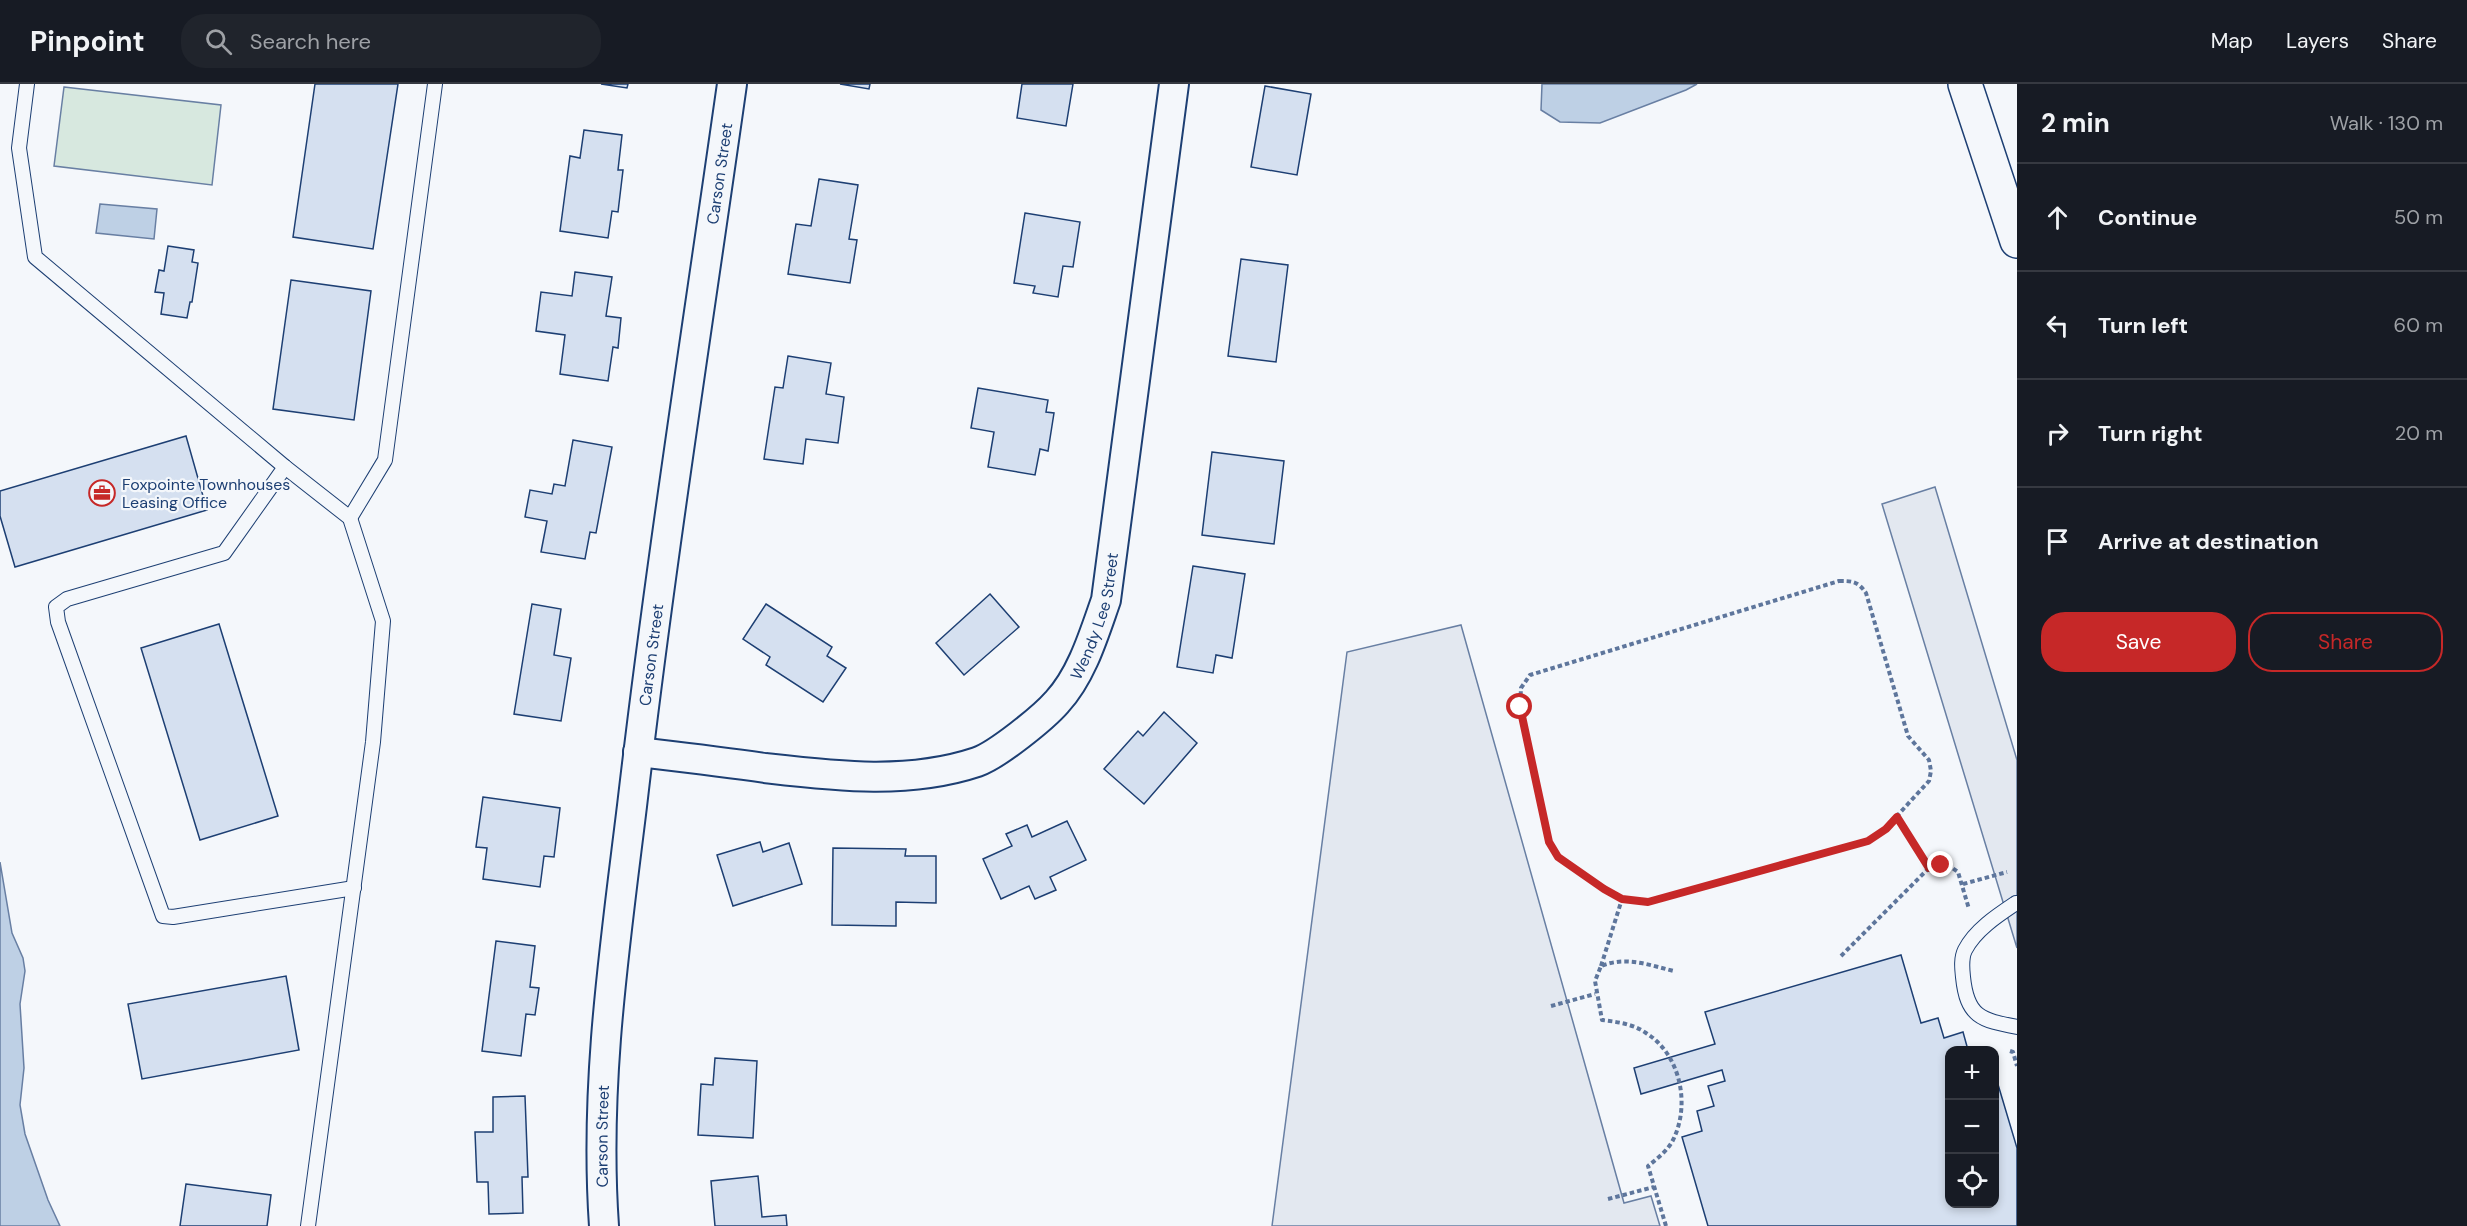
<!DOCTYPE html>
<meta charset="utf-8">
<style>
body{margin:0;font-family:"DM Sans",sans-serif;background:#20242c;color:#f1f3f6}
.controls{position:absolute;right:18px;bottom:18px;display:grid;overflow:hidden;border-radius:12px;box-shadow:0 3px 9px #0003}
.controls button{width:54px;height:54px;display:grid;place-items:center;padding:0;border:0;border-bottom:2px solid #363941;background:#171b24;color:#f1f3f6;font:30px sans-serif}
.stop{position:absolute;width:18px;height:18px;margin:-14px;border:4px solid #c62828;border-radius:50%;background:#fff}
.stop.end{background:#c62828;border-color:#fff;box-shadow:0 2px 6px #0008}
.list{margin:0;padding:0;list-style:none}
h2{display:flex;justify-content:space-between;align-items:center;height:78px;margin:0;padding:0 24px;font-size:26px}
h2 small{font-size:20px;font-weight:400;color:#9ea1a6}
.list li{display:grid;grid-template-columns:39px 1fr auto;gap:18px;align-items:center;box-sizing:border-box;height:108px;padding:0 24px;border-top:2px solid #363941}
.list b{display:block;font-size:22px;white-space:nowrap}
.list em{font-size:20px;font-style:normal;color:#9ea1a6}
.actions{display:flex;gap:12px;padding:18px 24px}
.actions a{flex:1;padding:14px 0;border:2px solid #c62828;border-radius:24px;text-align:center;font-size:21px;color:#c62828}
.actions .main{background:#c62828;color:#fff}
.icon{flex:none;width:33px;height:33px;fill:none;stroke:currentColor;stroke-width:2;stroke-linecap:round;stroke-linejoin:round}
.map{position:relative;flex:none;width:2017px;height:1142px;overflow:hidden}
header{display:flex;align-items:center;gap:36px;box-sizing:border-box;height:84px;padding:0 30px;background:#171b24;border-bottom:2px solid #363941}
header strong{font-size:28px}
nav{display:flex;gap:33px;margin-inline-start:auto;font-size:21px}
.search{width:420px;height:54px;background:#20242c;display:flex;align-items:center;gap:15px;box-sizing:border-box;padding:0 21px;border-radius:24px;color:#9ea1a6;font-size:22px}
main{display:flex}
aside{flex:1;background:#171b24}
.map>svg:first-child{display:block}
.green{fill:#d7e8df;stroke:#687fa3;stroke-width:1.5}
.parking{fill:#e3e8f0;stroke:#687fa3;stroke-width:1.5}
.water{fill:#bed0e5;stroke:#687fa3;stroke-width:1.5}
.building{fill:#d5e0f0;stroke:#1d3f73;stroke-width:1.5}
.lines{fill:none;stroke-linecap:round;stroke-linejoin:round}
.service-casing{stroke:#1d3f73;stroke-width:16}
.minor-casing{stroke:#1d3f73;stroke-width:32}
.motorway-casing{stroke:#1d3f73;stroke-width:36}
.path{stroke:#5e769c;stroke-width:4;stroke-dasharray:4.5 3;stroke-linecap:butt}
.service{stroke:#f4f7fb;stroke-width:14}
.minor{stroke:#f4f7fb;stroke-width:28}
.motorway{stroke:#f4f7fb;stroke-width:33}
.route{stroke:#c62828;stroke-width:8}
.labels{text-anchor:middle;stroke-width:4.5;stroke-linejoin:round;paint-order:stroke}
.street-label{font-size:16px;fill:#1d3f73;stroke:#f4f7fb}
.poi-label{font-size:16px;fill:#1d3f73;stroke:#f4f7fb;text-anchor:start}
</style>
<header>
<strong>Pinpoint</strong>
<div class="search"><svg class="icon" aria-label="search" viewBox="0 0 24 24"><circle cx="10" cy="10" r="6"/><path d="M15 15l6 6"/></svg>Search here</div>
<nav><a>Map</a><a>Layers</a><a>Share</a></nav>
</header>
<main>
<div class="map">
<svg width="2017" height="1142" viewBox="0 0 2017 1142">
<rect width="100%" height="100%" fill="#f4f7fb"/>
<path class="green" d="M 64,3 L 221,21 L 212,101 L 54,82 Z"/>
<g class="parking">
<path d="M 1935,403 L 2017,676 L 2017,864 L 1882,420 Z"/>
<path d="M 1461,541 L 1624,1119 L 1651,1112 L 1660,1142 L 1272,1142 L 1347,568 Z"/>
</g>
<g class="water">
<path d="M 1542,0 L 1697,0 L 1686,6 L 1600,39 L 1560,38 L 1541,26 Z"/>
<path d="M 100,120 L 157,125 L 154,155 L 96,149 Z"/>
<path d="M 0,778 L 12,849 L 23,874 L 25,887 L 20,920 L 24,984 L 20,1021 L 25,1050 L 48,1116 L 60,1142 L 0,1142 Z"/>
</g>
<g class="building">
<path d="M 315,0 L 398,0 L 373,165 L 293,153 Z"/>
<path d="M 601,0 L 628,0 L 627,4 Z"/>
<path d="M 840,0 L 870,0 L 869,5 Z"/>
<path d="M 1022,0 L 1073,0 L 1066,42 L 1017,34 Z"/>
<path d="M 1265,2 L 1311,10 L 1297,91 L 1251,83 Z"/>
<path d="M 584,46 L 622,51 L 618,86 L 623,86 L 618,128 L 612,127 L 608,154 L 560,147 L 570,72 L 580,74 Z"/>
<path d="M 819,95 L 858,101 L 849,155 L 857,156 L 850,199 L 788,190 L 796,140 L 811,142 Z"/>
<path d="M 1025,129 L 1080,138 L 1073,183 L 1063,182 L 1058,213 L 1033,209 L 1035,202 L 1014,199 Z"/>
<path d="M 168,162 L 194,166 L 192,178 L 198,179 L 192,218 L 190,218 L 187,234 L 161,230 L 164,209 L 155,208 L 159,186 L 164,187 Z"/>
<path d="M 1241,175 L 1288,181 L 1276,278 L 1228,272 Z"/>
<path d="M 575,188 L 612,193 L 606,232 L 621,234 L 618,264 L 613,263 L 608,297 L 560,290 L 565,251 L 536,247 L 541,208 L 572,212 Z"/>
<path d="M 291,196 L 371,207 L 354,336 L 273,325 Z"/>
<path d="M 788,272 L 831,279 L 826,310 L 844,313 L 838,359 L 806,355 L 803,380 L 764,375 L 775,303 L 783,304 Z"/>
<path d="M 978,304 L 1048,316 L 1046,328 L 1054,329 L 1048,367 L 1040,365 L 1035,391 L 988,383 L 994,348 L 971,344 Z"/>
<path d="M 186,352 L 207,426 L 15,483 L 0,432 L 0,407 Z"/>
<path d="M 573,356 L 612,363 L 596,449 L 590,448 L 585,475 L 541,468 L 547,437 L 525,433 L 530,406 L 552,410 L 554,400 L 565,402 Z"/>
<path d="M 1212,368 L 1284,377 L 1274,460 L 1202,451 Z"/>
<path d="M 1193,482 L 1245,490 L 1232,574 L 1216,571 L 1213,589 L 1177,583 Z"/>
<path d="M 990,510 L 1019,543 L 964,591 L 936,559 Z"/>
<path d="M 532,520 L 561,525 L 554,571 L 571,574 L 561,637 L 514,630 Z"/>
<path d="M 766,520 L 832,563 L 827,572 L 846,584 L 823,618 L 766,581 L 770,573 L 743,555 Z"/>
<path d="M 219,540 L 278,732 L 200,756 L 141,564 Z"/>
<path d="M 1164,628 L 1197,659 L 1144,720 L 1104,685 L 1138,647 L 1143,652 Z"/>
<path d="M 483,713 L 560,724 L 554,773 L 544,772 L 540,803 L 483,795 L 487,764 L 476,763 Z"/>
<path d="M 1067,737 L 1086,776 L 1050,793 L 1056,806 L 1035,815 L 1029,802 L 1001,815 L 983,775 L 1012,762 L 1006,750 L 1027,741 L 1032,753 Z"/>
<path d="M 760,758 L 763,768 L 789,759 L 802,800 L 733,822 L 717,771 Z"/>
<path d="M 833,764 L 906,765 L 905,772 L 936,772 L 936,819 L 896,818 L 896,842 L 832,841 Z"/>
<path d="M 496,857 L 535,862 L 530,903 L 539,904 L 535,931 L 526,930 L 521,972 L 482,967 Z"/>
<path d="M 1901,871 L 1921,939 L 1938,934 L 1944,954 L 1963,948 L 1968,966 L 1950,966 L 1950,1120 L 1994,1120 L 1994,987 L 2017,1064 L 2017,1142 L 1708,1142 L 1682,1053 L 1702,1047 L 1697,1027 L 1714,1022 L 1708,1002 L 1725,997 L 1722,986 L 1641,1010 L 1634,984 L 1715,960 L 1705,928 Z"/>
<path d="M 286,892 L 299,966 L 142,995 L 128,920 Z"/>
<path d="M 715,974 L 757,977 L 753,1054 L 698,1051 L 701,1000 L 713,1001 Z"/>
<path d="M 525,1012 L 528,1093 L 522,1093 L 523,1129 L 489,1130 L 488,1098 L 477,1098 L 475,1048 L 493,1048 L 493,1013 Z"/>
<path d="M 758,1092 L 762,1133 L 786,1131 L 787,1142 L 715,1142 L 711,1097 Z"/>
<path d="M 186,1100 L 271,1111 L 267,1142 L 180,1142 Z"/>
</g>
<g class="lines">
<g class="service-casing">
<g id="service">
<path d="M 27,0 L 19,64 L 35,173 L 285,383 L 350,434 L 383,537 L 373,658 L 308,1142"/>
<path d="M 285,383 L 224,469 L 67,515 L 56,523 L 58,538 L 163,832 L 173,833 L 354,804"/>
<path d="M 350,434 L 385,376 L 435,0"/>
<path d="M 2016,819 C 1998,831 1975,846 1965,866 C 1961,874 1962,884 1963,893 C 1967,933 1981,936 2017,943"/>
</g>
</g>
<g class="minor-casing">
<g id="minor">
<path id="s1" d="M 638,668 C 680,673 723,678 765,684 C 835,692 908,701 977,678 C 997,671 1043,634 1057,618 C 1082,591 1094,550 1106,516 L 1174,0"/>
<path id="s2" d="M 604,1142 C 594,1001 615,861 632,722 C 660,481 698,240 732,0"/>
</g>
</g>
<g class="motorway-casing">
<path id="motorway" d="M 1965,0 L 2017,157"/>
</g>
<g class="path">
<path d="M 1839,497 C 1852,497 1858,497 1866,509 L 1908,652 L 1929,676 L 1931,687 L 1929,697 L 1885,745 L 1868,757 L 1648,818 L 1622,815 L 1558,773 L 1549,758 L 1520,623 L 1521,604 L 1530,591 Z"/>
<path d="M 1897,733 L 1929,784"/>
<path d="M 1963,800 L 2007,788"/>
<path d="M 1841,872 L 1929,784 L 1948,781 L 1958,788 L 1969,825"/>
<path d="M 1601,882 L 1622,815"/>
<path d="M 1551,922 L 1595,910"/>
<path d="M 2010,967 L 2013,968 L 2017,982"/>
<path d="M 1608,1115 L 1654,1103"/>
<path d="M 1666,1142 L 1648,1082 C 1657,1075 1668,1066 1673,1056 C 1691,1020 1680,970 1646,949 C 1633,940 1618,938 1602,936 L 1595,897 L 1601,882 C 1626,872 1649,881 1674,887"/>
</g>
<use href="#service" class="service"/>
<use href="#minor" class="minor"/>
<use href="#motorway" class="motorway"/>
</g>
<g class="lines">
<path class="route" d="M 1520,623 L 1549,758 L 1558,773 L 1604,805 L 1622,815 L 1648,818 L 1868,757 L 1886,745 L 1897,733 L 1929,784 L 1941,781"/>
</g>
<defs>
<g id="office-ring" transform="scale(1.35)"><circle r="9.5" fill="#f4f7fb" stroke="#c62828" stroke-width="1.5"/><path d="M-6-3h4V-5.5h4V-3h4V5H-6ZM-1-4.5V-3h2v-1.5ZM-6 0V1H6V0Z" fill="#c62828"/></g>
</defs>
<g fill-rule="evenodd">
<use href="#office-ring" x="102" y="409"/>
</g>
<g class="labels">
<g class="street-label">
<text dy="6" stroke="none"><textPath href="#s2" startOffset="1060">Carson Street</textPath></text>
<text dy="6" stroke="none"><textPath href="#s1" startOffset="538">Wendy Lee Street</textPath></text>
<text dy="6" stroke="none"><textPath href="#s2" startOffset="574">Carson Street</textPath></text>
<text dy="6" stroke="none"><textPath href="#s2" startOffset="90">Carson Street</textPath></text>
</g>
<g class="poi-label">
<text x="122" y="406">Foxpointe Townhouses<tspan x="122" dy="18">Leasing Office</tspan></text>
</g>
</g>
</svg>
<div class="controls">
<button>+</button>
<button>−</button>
<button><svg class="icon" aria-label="locate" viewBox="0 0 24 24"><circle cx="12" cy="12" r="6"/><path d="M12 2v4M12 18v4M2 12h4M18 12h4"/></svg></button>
</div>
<div class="stop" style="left:1520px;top:623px"></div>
<div class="stop end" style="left:1941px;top:781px"></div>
</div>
<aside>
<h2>2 min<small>Walk · 130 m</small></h2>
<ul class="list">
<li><svg class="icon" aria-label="ahead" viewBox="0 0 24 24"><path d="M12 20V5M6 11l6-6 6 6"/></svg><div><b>Continue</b></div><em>50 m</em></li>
<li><svg class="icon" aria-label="left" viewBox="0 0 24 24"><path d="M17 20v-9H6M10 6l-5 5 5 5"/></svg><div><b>Turn left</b></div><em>60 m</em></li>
<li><svg class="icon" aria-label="right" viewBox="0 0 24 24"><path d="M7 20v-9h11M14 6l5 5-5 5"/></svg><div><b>Turn right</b></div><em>20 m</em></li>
<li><svg class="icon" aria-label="arrive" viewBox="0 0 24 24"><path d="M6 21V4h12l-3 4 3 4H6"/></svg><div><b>Arrive at destination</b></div></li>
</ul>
<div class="actions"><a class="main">Save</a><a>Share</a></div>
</aside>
</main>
